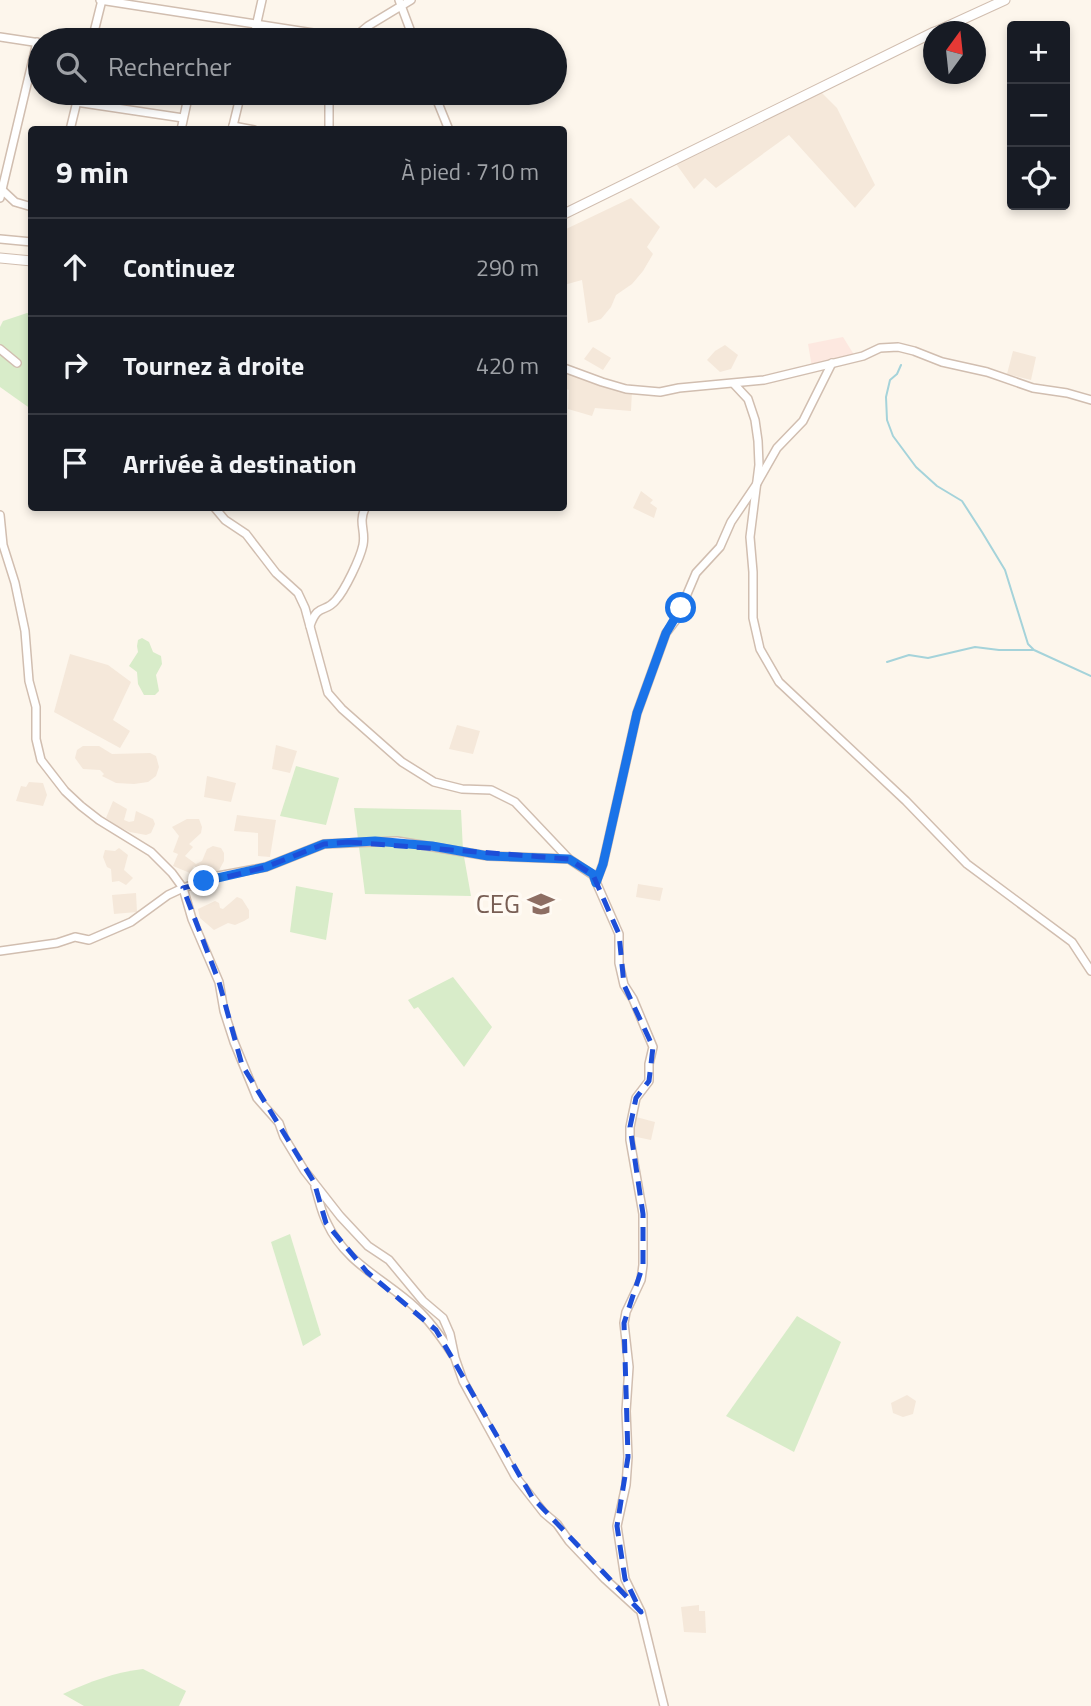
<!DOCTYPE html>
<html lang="fr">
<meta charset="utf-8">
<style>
body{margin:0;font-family:"Titillium Web",sans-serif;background:#20242c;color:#f1f3f6}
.controls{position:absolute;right:21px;top:21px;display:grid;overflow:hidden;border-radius:7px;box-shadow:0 4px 10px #0003}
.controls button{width:63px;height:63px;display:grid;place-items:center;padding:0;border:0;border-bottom:2px solid #363941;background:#171b24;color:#f1f3f6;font:35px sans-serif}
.compass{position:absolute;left:923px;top:21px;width:63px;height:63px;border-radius:50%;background:#171b24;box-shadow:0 4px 10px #0003;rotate:15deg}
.stop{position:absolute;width:21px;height:21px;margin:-16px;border:5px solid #1a73e8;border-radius:50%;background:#fff}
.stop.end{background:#1a73e8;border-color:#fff;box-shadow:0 2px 7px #0008}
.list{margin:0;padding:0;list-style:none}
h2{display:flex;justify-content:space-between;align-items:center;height:91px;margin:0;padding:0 28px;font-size:30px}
h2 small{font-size:23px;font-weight:400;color:#9ea1a6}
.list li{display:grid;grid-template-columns:46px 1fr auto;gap:21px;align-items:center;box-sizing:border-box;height:98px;padding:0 28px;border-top:2px solid #363941}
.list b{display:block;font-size:26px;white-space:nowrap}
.list em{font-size:23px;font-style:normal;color:#9ea1a6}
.icon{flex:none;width:38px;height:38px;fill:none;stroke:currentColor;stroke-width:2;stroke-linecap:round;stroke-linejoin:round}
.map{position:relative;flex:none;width:1091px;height:1706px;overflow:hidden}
.search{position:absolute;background:#171b24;box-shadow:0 4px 10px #0003;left:28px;top:28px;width:539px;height:77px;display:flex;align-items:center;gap:18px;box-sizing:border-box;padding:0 24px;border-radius:38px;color:#9ea1a6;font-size:26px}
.panel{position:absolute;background:#171b24;box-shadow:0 4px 10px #0003;left:28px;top:126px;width:539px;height:385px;border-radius:7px}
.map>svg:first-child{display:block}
.residential{fill:#f5e8da}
.commercial{fill:#fde8e0}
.green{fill:#d8ecc9}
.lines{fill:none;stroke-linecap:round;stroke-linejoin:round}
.stream{stroke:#a5d3da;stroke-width:2}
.minor-casing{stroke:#d1beb0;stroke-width:10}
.tertiary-casing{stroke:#d1beb0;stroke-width:11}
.minor{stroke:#fff;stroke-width:7}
.tertiary{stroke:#fff;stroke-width:9}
.route{stroke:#1a73e8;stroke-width:9}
.marked{fill:none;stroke:#1d4ed8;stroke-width:5;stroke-dasharray:14 9;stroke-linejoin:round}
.labels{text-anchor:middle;stroke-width:7;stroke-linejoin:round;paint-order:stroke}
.education-label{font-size:26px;fill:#785e54;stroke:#fffaf3;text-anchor:end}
</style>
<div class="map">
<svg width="1091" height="1706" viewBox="0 0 1091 1706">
<rect width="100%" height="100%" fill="#fdf6ec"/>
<g class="residential">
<path d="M 817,88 L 837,108 L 875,185 L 855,208 L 789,135 L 716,188 L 705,178 L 694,189 L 674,161 Z"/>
<path d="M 631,198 L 660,227 L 647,247 L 653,254 L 643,271 L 632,284 L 616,295 L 611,307 L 601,319 L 588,323 L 582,280 L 564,285 L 564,230 Z"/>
<path d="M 725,345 L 738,355 L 731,369 L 720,372 L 707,360 L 715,351 Z"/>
<path d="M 593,347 L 611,358 L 603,370 L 584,359 Z"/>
<path d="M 1013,351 L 1036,357 L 1031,380 L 1007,374 Z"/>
<path d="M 564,368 L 632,390 L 631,411 L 595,408 L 592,416 L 568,409 L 569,390 L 564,388 Z"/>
<path d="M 641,491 L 653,500 L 650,503 L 657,508 L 654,518 L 633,508 Z"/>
<path d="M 70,654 L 108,665 L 131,682 L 113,720 L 130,731 L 120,748 L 54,712 Z"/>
<path d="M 457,725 L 480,731 L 473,754 L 449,749 Z"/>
<path d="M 276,745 L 297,751 L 290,773 L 272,769 Z"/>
<path d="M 83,746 L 99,746 L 112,754 L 150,753 L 156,756 L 159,767 L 156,776 L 148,782 L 134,784 L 116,783 L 102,776 L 104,774 L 100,770 L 83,769 L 75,758 L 77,750 Z"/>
<path d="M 207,776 L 236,783 L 231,802 L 204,797 Z"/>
<path d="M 29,782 L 43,783 L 47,795 L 43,806 L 16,801 L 21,786 L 26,787 Z"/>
<path d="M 113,801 L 127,809 L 124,820 L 129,822 L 134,821 L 136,811 L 153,819 L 155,824 L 151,833 L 146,835 L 130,832 L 117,826 L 106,818 Z"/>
<path d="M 237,815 L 276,820 L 270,857 L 258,856 L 258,833 L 234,831 Z"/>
<path d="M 187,819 L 199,819 L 202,827 L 201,833 L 189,844 L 193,847 L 185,856 L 196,864 L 202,861 L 207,849 L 213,846 L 221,848 L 224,853 L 224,861 L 218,872 L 208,873 L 194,866 L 190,873 L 173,866 L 178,854 L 173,852 L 179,836 L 172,827 Z"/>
<path d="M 119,848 L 128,855 L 124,870 L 133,878 L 126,885 L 119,881 L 112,882 L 111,869 L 107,867 L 103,857 L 105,850 L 115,851 Z"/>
<path d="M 638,884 L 663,888 L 660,901 L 636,897 Z"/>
<path d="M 136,893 L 137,912 L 114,914 L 112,895 Z"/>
<path d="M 237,897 L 242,899 L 249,910 L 249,918 L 244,921 L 235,925 L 228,923 L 214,930 L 200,918 L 198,909 L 215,901 L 219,903 L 220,908 L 223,909 Z"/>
<path d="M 636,1117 L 655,1122 L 651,1140 L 632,1136 Z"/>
<path d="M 907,1395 L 916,1401 L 913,1414 L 903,1417 L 893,1413 L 891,1403 Z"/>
<path d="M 699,1605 L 699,1611 L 705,1611 L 706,1633 L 684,1632 L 681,1607 Z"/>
</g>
<path class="commercial" d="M 843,337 L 856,358 L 812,367 L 808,344 Z"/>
<g class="green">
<path d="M 27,313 L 31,314 L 31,409 L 0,387 L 0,327 L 3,321 Z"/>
<path d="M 142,638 L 149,642 L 153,652 L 161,656 L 162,664 L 156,675 L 159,691 L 155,695 L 144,695 L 138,684 L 137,672 L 129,666 L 138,652 L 137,646 L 138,640 Z"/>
<path d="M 296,766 L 339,778 L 326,825 L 280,816 Z"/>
<path d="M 354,808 L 461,810 L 463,851 L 471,896 L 365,894 Z"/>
<path d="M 296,886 L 333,893 L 326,940 L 290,932 Z"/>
<path d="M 453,977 L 492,1027 L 464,1067 L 418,1007 L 414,1009 L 408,1000 Z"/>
<path d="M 290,1234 L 321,1335 L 303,1346 L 271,1242 Z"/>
<path d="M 797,1316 L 841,1342 L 794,1452 L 726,1416 Z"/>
<path d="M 143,1669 L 186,1691 L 179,1706 L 84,1706 L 63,1694 C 89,1682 115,1672 143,1669 Z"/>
</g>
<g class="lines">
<g class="stream">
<path d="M 901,365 L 897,374 L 890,380 L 886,397 L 887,420 L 893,436 L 916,467 L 937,486 L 962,501 L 982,532 L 1005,570 L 1028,644 L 1034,650 L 1091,676"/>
<path d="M 887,662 L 909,655 L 928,658 L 975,647 L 999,650 L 1033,650"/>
</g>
<g class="minor-casing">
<g id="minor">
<path d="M 100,0 L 352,39"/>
<path d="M 399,0 L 414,40"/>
<path d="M 0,37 L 40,43"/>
<path d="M 92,40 L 102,0"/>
<path d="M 253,40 L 262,0"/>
<path d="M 351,40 L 368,26 L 411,0"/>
<path d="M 329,93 L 329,130"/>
<path d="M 434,93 L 449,130"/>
<path d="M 76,102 L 183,118"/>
<path d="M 233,126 L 254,130"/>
<path d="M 70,130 L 79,93"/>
<path d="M 181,130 L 189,93"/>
<path d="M 232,130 L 241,93"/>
<path d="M 0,188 L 15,202 L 32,207"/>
<path d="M 0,198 L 37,42"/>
<path d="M 0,239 L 32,242"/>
<path d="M 0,349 L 17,363"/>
<path d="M 564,368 L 602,382 L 626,389 L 660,392 L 679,388 L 764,380 L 863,356 L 880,348 L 898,347 L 914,351 L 942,362 L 987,372 L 1033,388 L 1067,393 L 1091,400"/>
<path d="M 734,384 L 748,399 L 755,420 L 758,441 L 759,465 L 750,537 L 753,572 L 753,618 L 760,649 L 779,682 L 906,801 L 967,864 L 1072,942 L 1091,971"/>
<path d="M 215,508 L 225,520 L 246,534 L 276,573 L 298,593 L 305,608 L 328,693 L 342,709 L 402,762 L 434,782 L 462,789 L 491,790 L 515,802 L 569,859 L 593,875 L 619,934 L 619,963 L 624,985 L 633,999 L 653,1047 L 649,1064 L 649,1081 L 636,1098 L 630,1127 L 630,1140 L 643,1214 L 643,1265 L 641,1280 L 626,1312 L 624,1323 L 629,1367 L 626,1411 L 628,1457 L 626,1485 L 617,1526 L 625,1579 L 641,1612 L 664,1706"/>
<path d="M 0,515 L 3,545 L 15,583 L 25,631 L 29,681 L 36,707 L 36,739 L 41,760 L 65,791 L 81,806 L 99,820 L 151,852 L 172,873 L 183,888 L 192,919 L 219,982 L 224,1011 L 234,1042 L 257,1098 L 279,1123 L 284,1137 L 304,1170 L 340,1216 L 368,1246 L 389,1260 L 423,1301 L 443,1318 L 450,1334 L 455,1358 L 463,1381 L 515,1476 L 544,1513 L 557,1524 L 569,1541 L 605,1579 L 638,1609"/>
<path d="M 310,626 C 318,602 325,614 336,600 C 345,590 360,559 363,545 C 366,530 358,524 365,508"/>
<path d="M 596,882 L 603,864 L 637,713 L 666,633 L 676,620 L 696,573 L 720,547 L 731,522 L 756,485 L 777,448 L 803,421 L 832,363"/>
<path d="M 0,951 L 57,943 L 75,937 L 89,940 L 131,922 L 168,895 L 183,888 L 218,876 L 266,867 L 324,844 L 397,841 L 488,856 L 569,859"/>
<path d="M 315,1187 C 319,1199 321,1212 327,1223 C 345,1263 386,1280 416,1308 C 431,1322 442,1338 453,1355"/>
</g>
</g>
<g class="tertiary-casing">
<g id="tertiary">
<path d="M 935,32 L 1005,0"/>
<path d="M 564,214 L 934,32"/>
<path d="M 0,258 L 32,261"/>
</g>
</g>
<use href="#minor" class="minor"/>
<use href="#tertiary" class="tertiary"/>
</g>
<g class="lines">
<path class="route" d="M 204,881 L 266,867 L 324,844 L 375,841 L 432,846 L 488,856 L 569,859 L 593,874 L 596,883 L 603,864 L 637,713 L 666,633 L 681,608"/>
</g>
<path class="marked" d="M 348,842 L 569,859 L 593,875 L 619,934 L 624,985 L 653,1047 L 649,1081 L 636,1098 L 630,1127 L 643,1214 L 643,1265 L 624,1323 L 628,1457 L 617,1526 L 625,1579 L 641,1612 L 532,1497 L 436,1330 L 367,1272 L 326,1223 L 314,1182 L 242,1065 L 219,982 L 183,888 L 266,867 L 324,844 Z"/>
<defs>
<g id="school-bare" transform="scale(2.1)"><path d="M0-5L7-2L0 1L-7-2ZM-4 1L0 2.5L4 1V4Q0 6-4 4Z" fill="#8d6e63" stroke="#fffaf3" stroke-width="2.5" paint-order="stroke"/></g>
</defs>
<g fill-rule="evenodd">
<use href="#school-bare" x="541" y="904"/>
</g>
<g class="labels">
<g class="education-label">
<text x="520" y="913">CEG</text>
</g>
</g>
</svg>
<div class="controls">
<button>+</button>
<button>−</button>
<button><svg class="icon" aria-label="locate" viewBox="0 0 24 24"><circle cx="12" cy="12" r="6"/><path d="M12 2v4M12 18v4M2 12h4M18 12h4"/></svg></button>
</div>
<svg class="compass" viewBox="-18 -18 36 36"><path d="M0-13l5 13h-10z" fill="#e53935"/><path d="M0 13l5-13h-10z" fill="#9ea1a6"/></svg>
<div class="stop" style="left:681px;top:608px"></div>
<div class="stop end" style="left:204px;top:881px"></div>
<div class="search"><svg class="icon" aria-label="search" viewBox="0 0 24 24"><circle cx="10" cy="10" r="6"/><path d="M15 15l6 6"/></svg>Rechercher</div>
<section class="panel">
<h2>9 min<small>À pied · 710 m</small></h2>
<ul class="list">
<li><svg class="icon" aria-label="ahead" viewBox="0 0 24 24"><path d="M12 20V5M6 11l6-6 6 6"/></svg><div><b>Continuez</b></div><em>290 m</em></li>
<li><svg class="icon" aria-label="right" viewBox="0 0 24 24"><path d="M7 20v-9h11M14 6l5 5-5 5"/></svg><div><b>Tournez à droite</b></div><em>420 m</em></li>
<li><svg class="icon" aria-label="arrive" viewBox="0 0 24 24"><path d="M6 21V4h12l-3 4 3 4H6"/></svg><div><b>Arrivée à destination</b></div></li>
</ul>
</section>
</div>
